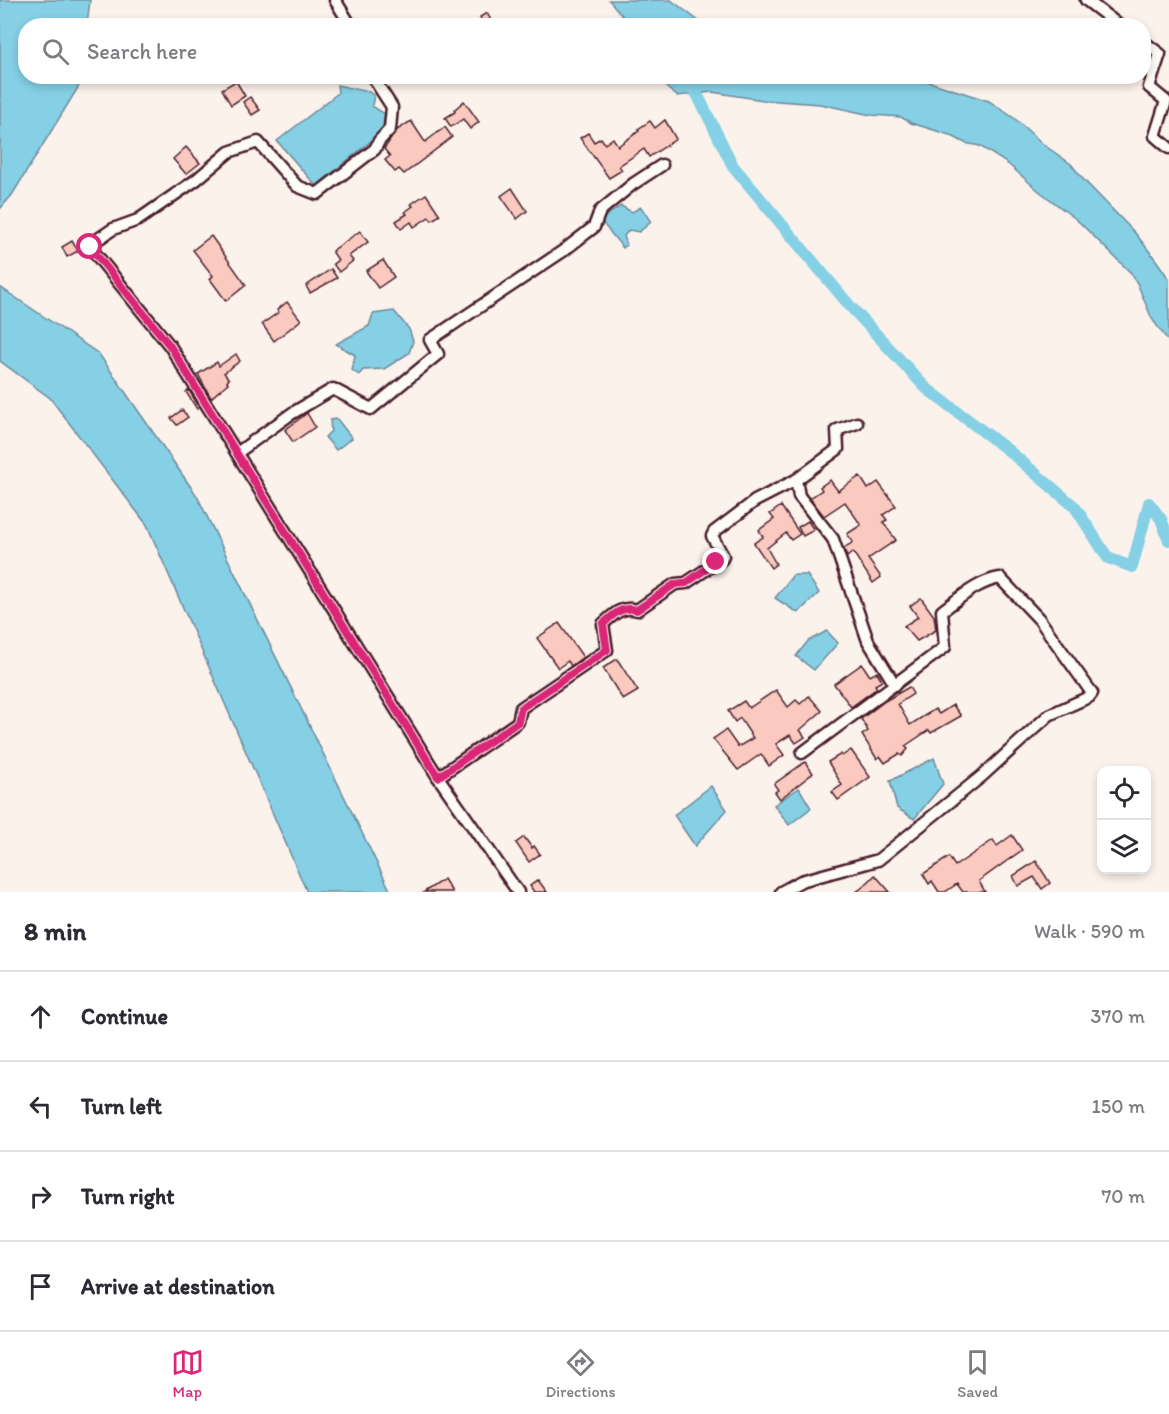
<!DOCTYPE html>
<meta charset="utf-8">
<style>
body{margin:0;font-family:Itim,sans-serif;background:#f2f2f3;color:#2b2b33}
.controls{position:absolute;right:18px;bottom:18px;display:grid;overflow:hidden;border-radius:12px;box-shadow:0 3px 9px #0003}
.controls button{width:54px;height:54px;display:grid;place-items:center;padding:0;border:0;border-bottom:2px solid #e1e1e2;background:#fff;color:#2b2b33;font:30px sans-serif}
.stop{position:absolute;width:18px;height:18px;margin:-14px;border:4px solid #db2777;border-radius:50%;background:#fff}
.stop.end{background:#db2777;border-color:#fff;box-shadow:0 2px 6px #0008}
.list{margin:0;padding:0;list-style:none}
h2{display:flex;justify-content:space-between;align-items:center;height:78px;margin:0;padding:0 24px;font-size:26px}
h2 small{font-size:20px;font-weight:400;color:#7c7c81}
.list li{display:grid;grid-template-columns:39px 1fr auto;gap:18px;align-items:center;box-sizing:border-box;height:90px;padding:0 24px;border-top:2px solid #e1e1e2}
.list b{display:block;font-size:22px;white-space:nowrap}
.list em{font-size:20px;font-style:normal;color:#7c7c81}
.icon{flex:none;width:33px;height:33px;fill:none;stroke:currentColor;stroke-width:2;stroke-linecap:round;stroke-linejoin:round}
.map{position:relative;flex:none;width:1169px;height:892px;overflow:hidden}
.search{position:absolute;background:#fff;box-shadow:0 3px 9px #0003;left:18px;right:18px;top:18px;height:66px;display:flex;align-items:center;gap:15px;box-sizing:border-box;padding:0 21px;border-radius:24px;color:#7c7c81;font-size:22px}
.sheet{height:438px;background:#fff}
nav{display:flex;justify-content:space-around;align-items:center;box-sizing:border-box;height:84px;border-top:2px solid #e1e1e2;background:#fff;font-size:16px;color:#7c7c81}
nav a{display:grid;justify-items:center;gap:3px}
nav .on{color:#db2777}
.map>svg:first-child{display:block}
.water{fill:#85d0e5;stroke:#6d899b;stroke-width:1.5}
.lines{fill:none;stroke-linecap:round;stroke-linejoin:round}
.canal{stroke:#85d0e5;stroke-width:12}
.building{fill:#facac1;stroke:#4a1f2b;stroke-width:1.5}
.minor-casing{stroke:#4a1f2b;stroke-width:15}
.minor{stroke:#fdfcf7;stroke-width:10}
.route{stroke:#db2777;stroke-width:8}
</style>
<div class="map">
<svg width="1169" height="892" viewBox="0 0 1169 892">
<rect width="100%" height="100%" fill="#fcf2ec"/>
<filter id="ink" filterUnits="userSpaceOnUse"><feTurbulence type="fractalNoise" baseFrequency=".0167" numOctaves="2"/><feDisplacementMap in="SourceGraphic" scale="12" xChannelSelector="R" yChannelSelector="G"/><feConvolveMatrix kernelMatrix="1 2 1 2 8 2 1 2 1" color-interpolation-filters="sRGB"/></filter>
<g filter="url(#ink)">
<g class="water">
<path d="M 0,0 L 90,0 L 87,25 L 26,26 L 26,76 L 80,77 L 79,86 L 12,195 L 0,209 Z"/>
<path d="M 609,0 L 671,0 L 704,25 L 630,25 Z"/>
<path d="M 660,77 L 914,77 L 989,101 L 1014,118 L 1044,145 L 1071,164 L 1083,179 L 1136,234 L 1156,260 L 1169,279 L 1169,342 L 1152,319 L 1137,283 L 1131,273 L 1077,220 L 1039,191 L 1008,164 L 980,146 L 965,143 L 950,135 L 911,123 L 901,117 L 871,115 L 820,104 L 763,100 L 712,92 L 677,96 L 668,89 Z"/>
<path d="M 337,85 L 369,92 L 374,96 L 372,106 L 385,114 L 382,132 L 316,186 L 277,141 L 338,93 Z"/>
<path d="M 621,206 L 632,212 L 641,207 L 651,222 L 639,232 L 629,230 L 624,236 L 627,245 L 623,248 L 600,220 Z"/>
<path d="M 0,287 L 99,354 L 197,496 L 391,892 L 307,892 L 147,525 L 50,398 L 0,361 Z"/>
<path d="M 394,311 L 409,329 L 413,341 L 409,353 L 384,369 L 363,370 L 359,375 L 352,370 L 355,355 L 336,344 L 369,326 L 373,314 Z"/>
<path d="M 337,419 L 352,438 L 336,450 L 325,437 L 331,431 L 330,420 Z"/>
<path d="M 793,575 L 807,575 L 819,593 L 798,613 L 775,598 Z"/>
<path d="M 827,631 L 838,643 L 814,670 L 796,656 L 808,641 Z"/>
<path d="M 934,758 L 943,784 L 914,819 L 897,808 L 890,781 Z"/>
<path d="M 711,786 L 727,810 L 695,846 L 674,815 Z"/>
<path d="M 799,788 L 811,808 L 789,825 L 774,805 Z"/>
</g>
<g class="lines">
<path class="canal" d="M 688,76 L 733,166 L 850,306 L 926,388 L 1009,451 L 1075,507 L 1108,558 L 1132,567 L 1149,503 L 1161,519 L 1169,540"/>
</g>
<g class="building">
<path d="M 487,13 L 494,26 L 484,26 L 480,17 Z"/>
<path d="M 236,81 L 245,96 L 231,105 L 222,89 Z"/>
<path d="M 250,97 L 260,110 L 252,115 L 243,102 Z"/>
<path d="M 464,101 L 479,122 L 470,129 L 463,119 L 451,127 L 445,118 L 455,112 L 454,110 Z"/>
<path d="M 665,120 L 676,139 L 649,157 L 644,149 L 619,166 L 622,170 L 609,178 L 580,138 L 588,133 L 594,142 L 601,138 L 605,144 L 613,138 L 618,146 L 639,131 L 638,129 L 650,121 L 655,128 Z"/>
<path d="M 411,121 L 425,142 L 445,127 L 452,137 L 404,174 L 399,169 L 395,172 L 385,160 L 390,156 L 384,149 L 397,130 Z"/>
<path d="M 186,147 L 200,163 L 186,174 L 173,159 Z"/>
<path d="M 512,188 L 527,211 L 517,219 L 501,196 Z"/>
<path d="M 426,194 L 440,215 L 432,220 L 429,217 L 414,227 L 411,222 L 401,229 L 396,221 L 407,214 L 405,212 L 413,206 L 411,204 Z"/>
<path d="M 360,231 L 368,242 L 349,256 L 353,261 L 339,272 L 333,264 L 338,260 L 332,251 Z"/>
<path d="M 211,236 L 246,285 L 226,301 L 210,279 L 213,276 L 193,250 Z"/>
<path d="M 72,241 L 78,251 L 67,257 L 62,247 Z"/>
<path d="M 383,260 L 394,277 L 378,288 L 366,271 Z"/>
<path d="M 331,269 L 337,278 L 310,293 L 306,286 Z"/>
<path d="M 287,302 L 301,320 L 274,341 L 262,324 L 279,312 L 277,310 Z"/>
<path d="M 236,354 L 240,361 L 224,373 L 229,379 L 227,382 L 228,383 L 211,398 L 198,374 L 217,362 L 219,366 Z"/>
<path d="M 189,390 L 199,407 L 197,409 L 186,392 Z"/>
<path d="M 182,410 L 188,417 L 177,425 L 171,418 Z"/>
<path d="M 307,413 L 315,427 L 293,442 L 285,430 Z"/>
<path d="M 860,476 L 868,489 L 878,482 L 896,506 L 883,515 L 887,520 L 883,522 L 896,540 L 868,559 L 881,577 L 873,583 L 853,552 L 847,557 L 844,548 L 853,542 L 847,534 L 861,525 L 845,502 L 824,516 L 810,498 L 822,490 L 820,487 L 830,480 L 838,491 Z"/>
<path d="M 781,506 L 800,534 L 791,540 L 786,533 L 767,548 L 776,564 L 771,568 L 754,543 L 763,537 L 759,530 L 774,519 L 770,514 Z"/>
<path d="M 808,521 L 814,530 L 803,536 L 798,527 Z"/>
<path d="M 921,598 L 934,616 L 936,630 L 917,641 L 904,626 L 918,617 L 910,606 Z"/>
<path d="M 559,623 L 583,657 L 571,666 L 568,661 L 558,668 L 537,638 Z"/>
<path d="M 617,659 L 638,691 L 623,700 L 603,668 Z"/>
<path d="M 862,664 L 870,676 L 877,672 L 882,681 L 875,685 L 877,688 L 851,707 L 834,684 Z"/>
<path d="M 909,687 L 913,694 L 898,704 L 910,725 L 935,709 L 939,714 L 953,705 L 961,716 L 931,733 L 929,730 L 905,746 L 908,749 L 902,756 L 899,754 L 885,763 L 880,756 L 877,759 L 862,735 L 868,731 L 861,719 L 885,701 Z"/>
<path d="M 776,690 L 788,707 L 796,700 L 800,704 L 809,696 L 822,711 L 800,730 L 805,737 L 796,743 L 790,735 L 776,744 L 784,755 L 769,766 L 761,754 L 738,770 L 713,739 L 726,730 L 738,747 L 753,738 L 740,718 L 735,722 L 728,711 L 744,701 L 749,708 Z"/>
<path d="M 851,750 L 870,777 L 838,800 L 832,792 L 842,785 L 828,762 L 841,754 L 842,756 Z"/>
<path d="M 805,762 L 813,773 L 780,799 L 775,792 L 778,790 L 774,784 Z"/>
<path d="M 1012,835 L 1022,850 L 979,881 L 985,892 L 963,892 L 957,884 L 945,892 L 939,892 L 932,881 L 929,884 L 923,874 L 949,857 L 955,866 L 993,840 L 997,846 Z"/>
<path d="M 524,837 L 532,848 L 534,846 L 540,854 L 529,862 L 516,843 Z"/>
<path d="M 1036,861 L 1050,883 L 1042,889 L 1034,877 L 1018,886 L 1013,876 Z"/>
<path d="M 875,875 L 890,892 L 856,892 L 863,887 Z"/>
<path d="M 444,879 L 452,892 L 424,892 Z"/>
<path d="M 538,880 L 547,892 L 534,892 L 530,886 Z"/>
</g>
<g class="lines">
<g class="minor-casing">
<g id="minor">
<path d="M 335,0 L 351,26"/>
<path d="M 1086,0 L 1120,26"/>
<path d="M 1144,42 L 1160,54 L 1149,87 L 1166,101 L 1155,136 L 1169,148"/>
<path d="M 372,76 L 392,107 L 390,129 L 379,141 L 375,149 L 317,194 L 297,186 L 258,142 L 229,152 L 196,180 L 138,220 L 113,229 L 91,244 L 90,247 L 170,346 L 438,777 L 518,892"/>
<path d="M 237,453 L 291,414 L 333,389 L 371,409 L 438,354 L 430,340 L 563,251 L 594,227 L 600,211 L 633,184 L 662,165"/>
<path d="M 796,480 L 799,496 L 833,539 L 868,641 L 895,685"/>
<path d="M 438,777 L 518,722 L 521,708 L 607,650 L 603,624 C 613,615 622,605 637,610 L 675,584 L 686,583 L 722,559 L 723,556 L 712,536 L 714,532 L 755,501 L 796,480 L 838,449 L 837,430 L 857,423"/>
<path d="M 781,892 L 801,881 L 878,860 L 982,776 L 1049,715 L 1089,697 L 1092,693 L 1039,619 L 1000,578 C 977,582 960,598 942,611 L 945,647 L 802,753"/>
</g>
</g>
<use href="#minor" class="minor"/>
</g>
</g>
<g class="lines" filter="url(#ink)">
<path class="route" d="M 90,247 L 170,346 L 438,777 L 518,722 L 521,708 L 607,650 L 603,624 C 613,615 622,605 637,610 L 675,584 L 686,583 L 716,562"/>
</g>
</svg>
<div class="controls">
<button><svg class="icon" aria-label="locate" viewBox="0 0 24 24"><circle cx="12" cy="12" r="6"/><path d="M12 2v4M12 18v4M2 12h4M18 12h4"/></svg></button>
<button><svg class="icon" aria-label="layers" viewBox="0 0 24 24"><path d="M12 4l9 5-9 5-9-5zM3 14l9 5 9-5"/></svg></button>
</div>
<div class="stop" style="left:90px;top:247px"></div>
<div class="stop end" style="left:716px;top:562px"></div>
<div class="search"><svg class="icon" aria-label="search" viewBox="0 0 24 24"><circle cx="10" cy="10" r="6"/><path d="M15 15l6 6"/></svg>Search here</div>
</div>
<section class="sheet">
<h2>8 min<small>Walk · 590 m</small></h2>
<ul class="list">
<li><svg class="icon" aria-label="ahead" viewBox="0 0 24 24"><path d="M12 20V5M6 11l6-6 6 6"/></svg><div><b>Continue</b></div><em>370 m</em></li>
<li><svg class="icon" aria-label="left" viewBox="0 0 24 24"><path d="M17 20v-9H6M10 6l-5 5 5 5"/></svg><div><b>Turn left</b></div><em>150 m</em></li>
<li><svg class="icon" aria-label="right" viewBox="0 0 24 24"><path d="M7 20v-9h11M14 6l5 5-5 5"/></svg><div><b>Turn right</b></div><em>70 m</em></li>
<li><svg class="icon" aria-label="arrive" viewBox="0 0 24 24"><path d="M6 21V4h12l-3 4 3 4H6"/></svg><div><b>Arrive at destination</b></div></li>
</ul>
</section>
<nav>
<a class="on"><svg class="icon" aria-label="map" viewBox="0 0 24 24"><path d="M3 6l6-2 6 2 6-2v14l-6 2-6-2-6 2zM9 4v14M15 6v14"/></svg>Map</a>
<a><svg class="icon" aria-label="directions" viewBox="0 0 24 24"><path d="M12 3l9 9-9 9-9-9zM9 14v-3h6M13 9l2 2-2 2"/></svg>Directions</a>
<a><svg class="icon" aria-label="saved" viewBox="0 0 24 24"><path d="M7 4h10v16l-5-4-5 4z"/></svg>Saved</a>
</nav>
